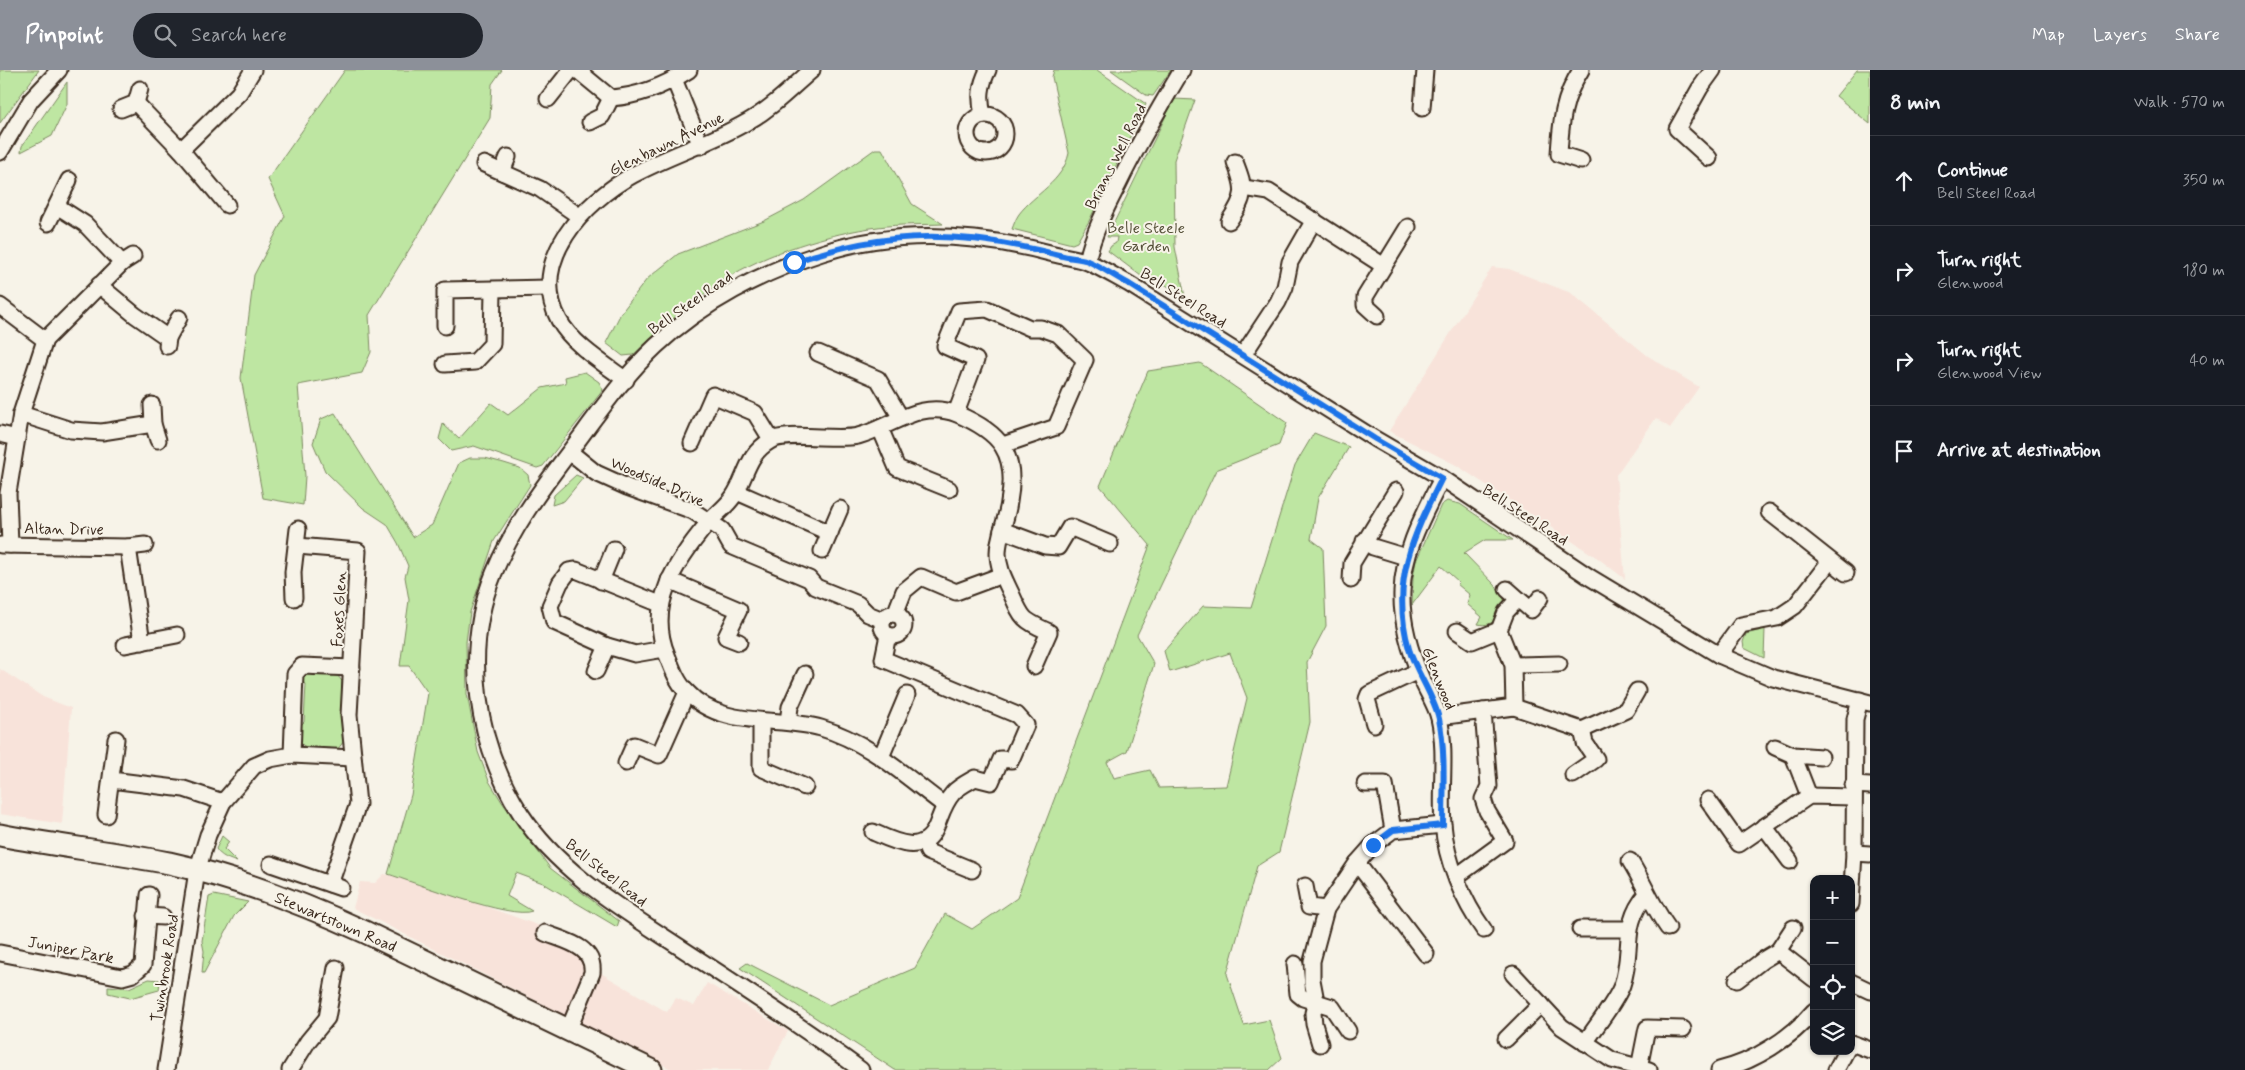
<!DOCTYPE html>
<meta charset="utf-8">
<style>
body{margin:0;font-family:Mynerve,sans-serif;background:#20242c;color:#f1f3f6}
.controls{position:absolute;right:15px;bottom:15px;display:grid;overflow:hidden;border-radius:10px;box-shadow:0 1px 4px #0004}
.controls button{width:45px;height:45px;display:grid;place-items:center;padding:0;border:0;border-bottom:1px solid #363941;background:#171b24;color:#f1f3f6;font:25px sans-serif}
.stop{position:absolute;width:15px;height:15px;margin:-11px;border:4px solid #1a73e8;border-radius:50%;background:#fff}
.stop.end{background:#1a73e8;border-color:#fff;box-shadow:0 1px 5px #0008}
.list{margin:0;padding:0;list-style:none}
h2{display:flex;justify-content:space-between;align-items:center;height:65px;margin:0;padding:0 20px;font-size:21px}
h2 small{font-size:16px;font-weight:400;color:#9ea1a6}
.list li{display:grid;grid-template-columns:32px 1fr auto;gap:15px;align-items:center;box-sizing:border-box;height:90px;padding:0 20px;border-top:1px solid #363941}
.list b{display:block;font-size:19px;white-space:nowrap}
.list p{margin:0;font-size:16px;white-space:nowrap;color:#9ea1a6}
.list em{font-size:16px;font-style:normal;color:#9ea1a6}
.icon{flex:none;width:28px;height:28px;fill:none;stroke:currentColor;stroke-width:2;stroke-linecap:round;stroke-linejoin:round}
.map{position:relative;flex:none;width:1870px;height:1000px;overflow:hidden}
header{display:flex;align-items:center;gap:30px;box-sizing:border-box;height:70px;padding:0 25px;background:#8c9099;color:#fff}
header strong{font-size:24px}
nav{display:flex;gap:28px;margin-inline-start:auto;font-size:18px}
.search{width:350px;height:45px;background:#20242c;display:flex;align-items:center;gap:12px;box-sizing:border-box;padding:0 18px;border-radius:28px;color:#9ea1a6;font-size:19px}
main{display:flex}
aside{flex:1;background:#171b24}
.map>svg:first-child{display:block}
.built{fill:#f8e3da}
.green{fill:#bee6a2;stroke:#7c8860}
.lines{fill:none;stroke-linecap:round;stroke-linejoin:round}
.street-casing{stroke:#3b2a1e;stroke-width:19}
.secondary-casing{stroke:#3b2a1e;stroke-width:25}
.street{stroke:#f7f3e8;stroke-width:15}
.secondary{stroke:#f7f3e8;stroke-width:21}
.route{stroke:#1a73e8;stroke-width:6}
.labels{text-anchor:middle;stroke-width:4;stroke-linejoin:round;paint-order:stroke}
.street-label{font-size:16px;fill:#3b2a1e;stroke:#f7f3e8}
.park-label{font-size:16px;fill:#555038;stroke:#f7f3e8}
</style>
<header>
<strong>Pinpoint</strong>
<div class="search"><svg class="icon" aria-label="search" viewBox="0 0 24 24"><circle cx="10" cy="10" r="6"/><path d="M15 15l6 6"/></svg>Search here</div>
<nav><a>Map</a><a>Layers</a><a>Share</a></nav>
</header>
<main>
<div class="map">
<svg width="1870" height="1000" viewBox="0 0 1870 1000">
<rect width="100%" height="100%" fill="#f7f3e8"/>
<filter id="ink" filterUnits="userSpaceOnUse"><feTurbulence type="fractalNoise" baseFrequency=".02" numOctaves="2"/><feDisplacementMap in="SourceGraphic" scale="10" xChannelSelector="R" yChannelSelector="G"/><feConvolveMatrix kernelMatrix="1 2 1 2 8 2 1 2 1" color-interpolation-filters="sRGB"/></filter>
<g filter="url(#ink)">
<g class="built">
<path d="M 1492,197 L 1509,199 L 1571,223 L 1648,286 L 1699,317 L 1670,358 L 1656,348 L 1616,405 L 1625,509 L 1599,489 L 1456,395 L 1389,361 Z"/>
<path d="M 0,599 L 43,627 L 71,638 L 62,754 L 0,744 Z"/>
<path d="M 384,804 L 409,809 L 593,875 L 598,887 L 599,902 L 667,942 L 676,928 L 694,936 L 707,913 L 788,961 L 768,1000 L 673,1000 L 353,838 L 360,812 L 375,813 Z"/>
</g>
<g class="green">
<path d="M 0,0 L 39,0 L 0,53 Z"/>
<path d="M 345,0 L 502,0 L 492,14 L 490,48 L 369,245 L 371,282 L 362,303 L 298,315 L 305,406 L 303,435 L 263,428 L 241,308 L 254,205 L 285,146 L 268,109 Z"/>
<path d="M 1054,0 L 1097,0 L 1146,34 L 1089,151 L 1077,172 L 1072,174 L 1012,159 C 1014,154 1016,148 1019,144 C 1034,124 1063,112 1069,83 L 1052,7 Z"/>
<path d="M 1111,0 L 1171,0 L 1153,26 L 1146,25 Z"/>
<path d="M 1857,0 L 1870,0 L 1870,54 L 1836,26 Z"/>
<path d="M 67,12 L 67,34 L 52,66 L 21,82 L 22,76 Z"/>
<path d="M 1174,29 L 1195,30 L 1174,90 L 1175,177 L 1185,227 L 1161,212 L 1145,209 L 1108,181 L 1111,176 L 1116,173 L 1117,167 L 1107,167 Z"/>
<path d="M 875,79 L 882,79 L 912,134 L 943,154 C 922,155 900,154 878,157 C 830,163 765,183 724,210 C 691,232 662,258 633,285 L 623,286 L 606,273 L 621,243 L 647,209 L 678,184 L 764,151 L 804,130 Z"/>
<path d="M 1200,293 L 1287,353 L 1279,375 L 1216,400 L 1137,565 L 1154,594 L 1127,681 L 1107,692 L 1114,708 L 1150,700 L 1159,718 L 1226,716 L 1247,628 L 1230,583 L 1170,602 L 1164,581 L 1203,536 L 1251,538 L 1295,395 L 1314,363 L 1349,377 L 1318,428 L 1311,469 L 1323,478 L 1326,556 L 1307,592 L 1310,652 L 1279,782 L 1257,796 L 1227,904 L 1244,955 L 1269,950 L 1282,988 L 1269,1000 L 895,1000 L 740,898 L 747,893 L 829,935 L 915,898 L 945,844 L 972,859 L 1017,828 L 1150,475 L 1100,416 L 1148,301 Z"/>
<path d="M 585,302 L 599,312 L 603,320 L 543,396 L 537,398 L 474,376 L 451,381 L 439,369 L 443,354 L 459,369 L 491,333 L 508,345 L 542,318 L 566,313 L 565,307 Z"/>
<path d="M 335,343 L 413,467 L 432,455 L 459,393 L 470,388 L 485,388 L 504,393 L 520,398 L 528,405 L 530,415 L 494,471 L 470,542 L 466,572 L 467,624 L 478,682 L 489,711 L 502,732 L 550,798 L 619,851 L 617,857 L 543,813 L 516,803 L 507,826 L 532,841 C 512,850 413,812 388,804 L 411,725 L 428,623 L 409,596 L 400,596 L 409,530 L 405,507 L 408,496 L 398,473 L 387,454 L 363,438 L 325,401 L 313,373 L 321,349 Z"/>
<path d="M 576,405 L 583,408 L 564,431 L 552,435 L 554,425 Z"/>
<path d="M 1447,431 L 1460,434 L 1513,470 L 1485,470 L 1464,483 L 1495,515 L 1505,531 C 1499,544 1495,558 1478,554 L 1482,547 L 1467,534 L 1470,525 L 1457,514 L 1459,512 L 1441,496 L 1412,535 L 1413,507 L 1416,491 L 1441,435 Z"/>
<path d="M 1765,559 L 1764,588 L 1744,578 L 1743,572 L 1746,564 Z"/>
<path d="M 311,602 L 337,605 L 342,611 L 341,651 L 345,664 L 344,671 L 337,680 L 310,680 L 300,673 L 299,657 L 304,652 L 306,614 L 301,612 L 304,606 Z"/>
<path d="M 222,766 L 229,772 L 224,779 L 237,792 C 229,789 221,787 216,779 Z"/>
<path d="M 214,825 L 248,832 L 234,846 L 204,903 L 202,903 L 204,881 L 202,871 L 209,827 Z"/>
<path d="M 149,909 L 160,910 L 159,920 L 130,928 L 108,923 L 108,916 L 129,918 Z"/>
</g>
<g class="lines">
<g class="street-casing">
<g id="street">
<path d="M 577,0 L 611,28 C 639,26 666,15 689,0"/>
<path d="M 1581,0 C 1563,28 1561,51 1559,84 L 1581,91"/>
<path d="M 674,9 L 701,76"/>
<path d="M 548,29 L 571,0"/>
<path d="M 136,33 L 181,80 L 227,135"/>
<path d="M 1422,38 L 1425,0"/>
<path d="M 121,39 L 136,33 L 140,19"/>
<circle cx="986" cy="64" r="19"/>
<path d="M 983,45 C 979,27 980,16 988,0"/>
<path d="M 590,52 L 602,46 L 611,28"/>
<path d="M 181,80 L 239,23 L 253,0"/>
<path d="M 0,82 L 31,30 L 59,0"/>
<path d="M 1709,88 L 1677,59 L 1700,18 L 1713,0"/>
<path d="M 484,94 L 540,119 L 579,146"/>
<path d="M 502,102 L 508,87"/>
<path d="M 1244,118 L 1269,122 L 1384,196"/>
<path d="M 57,136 L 85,154 L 122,193"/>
<path d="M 1229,151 C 1246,126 1246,120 1235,92"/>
<path d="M 48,153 L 69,110"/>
<path d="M 1087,191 C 1093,163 1106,138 1119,113 C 1138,74 1160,37 1182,0"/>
<path d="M 99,215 L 135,245 L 168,268"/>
<path d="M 0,236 L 45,270"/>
<path d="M 1377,246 L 1365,235 L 1365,227 L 1408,157"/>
<path d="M 445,256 L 445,220 L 548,218"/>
<path d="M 167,276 L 168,268 L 179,248"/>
<path d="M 818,283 L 878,309 L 901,348"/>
<path d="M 1243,285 L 1278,232 L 1285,217 L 1290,192 L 1314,150"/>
<path d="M 445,294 L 475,292 L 492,274 L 493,220"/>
<path d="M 626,310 C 604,294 571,273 559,250 C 527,191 585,131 633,105 C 670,85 711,73 747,52 C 771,39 791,18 812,0"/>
<path d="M 152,335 L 153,354 L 158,370"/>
<path d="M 956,343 L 976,290 L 945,276 L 959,241 L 987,239 L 1030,258 L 1041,258 L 1058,264 L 1085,290 L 1056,357 L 1003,375"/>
<path d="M 21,344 L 71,360 L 102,362 L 153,354"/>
<path d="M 880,358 L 897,398 L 949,419"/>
<path d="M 0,364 L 17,368"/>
<path d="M 692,373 L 713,325 L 755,343 L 771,369"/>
<path d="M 570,382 L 596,403 L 627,417 L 693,441 L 722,460 L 731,476 L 809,509 L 816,517 L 858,534 L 868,544 L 883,550"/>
<path d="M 1442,408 C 1424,444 1403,481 1402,522 C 1401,553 1410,582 1422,610 C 1427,622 1436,635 1439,648 C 1447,683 1440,719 1443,754 C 1446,791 1463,831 1484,860"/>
<path d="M 737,422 L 830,463"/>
<path d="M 1769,442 L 1846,503"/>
<path d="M 1002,460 L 1045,476 L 1058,477 L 1070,457 L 1110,474"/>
<path d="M 1364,471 L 1373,477 L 1406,487"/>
<path d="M 1,475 L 128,477 L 145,475"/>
<path d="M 10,475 L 8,423 L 17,368 L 21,344 L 45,270 L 122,193 L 133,186"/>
<path d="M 297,476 L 358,481 L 349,645 L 358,734 L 330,814"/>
<path d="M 128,477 L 142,572"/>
<path d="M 822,481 L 840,439"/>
<path d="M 669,510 L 739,540 L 726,567 L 739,572"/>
<path d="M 1351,510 L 1352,493 L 1396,421"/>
<path d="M 601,511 L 614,479"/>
<path d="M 1507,519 L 1531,540 L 1540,528"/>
<path d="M 294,528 L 293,502 L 298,459"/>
<path d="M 660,534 L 576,500 L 569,501 L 560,513 L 550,536 L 554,552 L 607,576 L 635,584 L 664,579"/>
<path d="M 895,544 L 904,521 L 921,507 L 956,522 L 1002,505"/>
<circle cx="893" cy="555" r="11"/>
<path d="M 1457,561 L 1472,571 L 1499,560"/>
<path d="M 125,575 L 177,565"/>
<path d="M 1719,585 L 1741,555 L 1777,548 L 1795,536 L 1830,491"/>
<path d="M 1513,595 L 1559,594"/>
<path d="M 596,601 L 607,576"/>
<path d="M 1514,637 L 1513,595 L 1499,560 L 1506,542 L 1518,529"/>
<path d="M 1439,647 L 1514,637 L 1582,660 L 1626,640 L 1637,621"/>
<path d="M 761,651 L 761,698 L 805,717"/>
<path d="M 788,652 L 790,637 L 805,604"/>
<path d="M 1374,654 L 1367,629 L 1369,624 L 1418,601"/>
<path d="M 1775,677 L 1793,685 L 1821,687"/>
<path d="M 292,685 L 295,604 L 302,596 L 352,598"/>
<path d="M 1793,685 L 1809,726"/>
<path d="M 881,687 L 907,625"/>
<path d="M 626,693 L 634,675 L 659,685 L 687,622"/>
<path d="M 1573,705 L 1596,689 L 1585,673 L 1582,660"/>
<path d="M 111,710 L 184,719 L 223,732"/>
<path d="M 1365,714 L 1385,714 L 1393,760"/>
<path d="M 1853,715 L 1870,716"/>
<path d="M 1708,730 L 1739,774 L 1809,726 L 1853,727"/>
<path d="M 944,735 C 905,706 869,672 821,658 C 777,646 721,659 687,622 C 677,612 672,598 667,585 C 646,535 676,491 708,453 C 716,444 726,437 733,427 C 747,407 746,385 770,371 C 785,361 837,371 858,366 C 892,357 920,329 957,344 C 1000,362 1018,383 1009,432 C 1007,449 998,466 998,483 C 998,498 1005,510 1011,523 C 1023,550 1022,549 1049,562 L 1034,596"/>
<path d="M 106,745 L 116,669"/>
<path d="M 1764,756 L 1790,791"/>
<path d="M 873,762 C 893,771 923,787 936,757 C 941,745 944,733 953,723 C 958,717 968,712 975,708 L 991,712 L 1001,689 L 1011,690 L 1026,655 L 1017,645 L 883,589 L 888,565"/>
<path d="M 924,772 L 928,782 L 972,800"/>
<path d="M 1854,783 L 1870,784"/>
<path d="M 1630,791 C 1644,813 1652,836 1668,858"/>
<path d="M 1357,793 L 1426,884"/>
<path d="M 271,794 L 341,818"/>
<path d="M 1457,806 L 1505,771 L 1487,741 L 1483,729 L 1489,716 L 1483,641"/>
<path d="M 1305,816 L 1309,837 L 1326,839"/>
<path d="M 1851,834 L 1854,783 L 1855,649 L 1860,630"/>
<path d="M 146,846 L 163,847"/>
<path d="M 1580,859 L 1628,859"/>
<path d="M 545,863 C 565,871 595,876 592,903 L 568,961"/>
<path d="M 1778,881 L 1793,858"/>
<path d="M 0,883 L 122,907 L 133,904 L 143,895 L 149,825"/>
<path d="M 1295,894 L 1298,924 L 1303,928 L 1332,937 L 1348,961"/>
<path d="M 1513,904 L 1562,957 L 1612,990 L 1649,1000"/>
<path d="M 1737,910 L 1763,890 L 1778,881 L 1814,909"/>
<path d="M 1851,912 L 1870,921"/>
<path d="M 1506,969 L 1541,934"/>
<path d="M 1585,973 C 1595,957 1616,932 1622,915 C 1634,881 1620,855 1647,824"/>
<path d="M 1851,973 L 1870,980"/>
<path d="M 1320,974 L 1314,954 L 1313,943 L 1316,931 L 1312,910 L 1312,891 L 1326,839 L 1357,793 L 1373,775 L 1393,760 L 1443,755"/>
<path d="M 1639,998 L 1647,958 L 1683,959"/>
<path d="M 166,1000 L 197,801 L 208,765 L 223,732 L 254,696 L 270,689 L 292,685 L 353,688"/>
<path d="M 290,1000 L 308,971 L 327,948 L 336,898"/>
<path d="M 861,1000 C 802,956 739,916 678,876 C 622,839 558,801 521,744 C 476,674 462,581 494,503 C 512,459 539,422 567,385 C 595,348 622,308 656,276 C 702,233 762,202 822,183 C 898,158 978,164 1054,184 C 1066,187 1080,188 1090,193 C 1103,199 1116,207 1129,214 L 1375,369 L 1442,408 L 1591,508 L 1719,585 L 1773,608 L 1870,633"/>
<path d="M 1719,1000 C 1754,992 1791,968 1814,941"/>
<path d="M 1836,1000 L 1846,981"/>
</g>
</g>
<g class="secondary-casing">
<path id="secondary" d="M 0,765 C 56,776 113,782 169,793 C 237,808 302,833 365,862 L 651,1000"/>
</g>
<use href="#street" class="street"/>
<use href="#secondary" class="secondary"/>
</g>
</g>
<g class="lines" filter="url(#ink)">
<path class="route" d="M 794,192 C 891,158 965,161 1063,186 C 1070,188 1078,188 1085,190 C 1097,194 1117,208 1129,214 L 1375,369 L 1442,408 C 1413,466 1390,512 1409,579 C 1416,602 1434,626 1439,649 C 1446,683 1443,720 1443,755 L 1393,760 L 1373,775"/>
</g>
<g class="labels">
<g class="street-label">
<text transform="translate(666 73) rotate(-26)" y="6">Glenbawn Avenue</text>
<text transform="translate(1115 86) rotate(-63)" y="6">Brians Well Road</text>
<text transform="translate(1184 227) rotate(32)" y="6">Bell Steel Road</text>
<text transform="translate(690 232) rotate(-35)" y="6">Bell Steel Road</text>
<text transform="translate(658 411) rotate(24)" y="6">Woodside Drive</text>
<text transform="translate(1526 444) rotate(33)" y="6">Bell Steel Road</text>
<text transform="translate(64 458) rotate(1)" y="6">Altan Drive</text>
<text transform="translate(338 539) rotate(-87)" y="6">Foxes Glen</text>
<text transform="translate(1440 608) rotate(68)" y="6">Glenwood</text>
<text transform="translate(607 802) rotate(38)" y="6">Bell Steel Road</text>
<text transform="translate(336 851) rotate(23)" y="6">Stewartstown Road</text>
<text transform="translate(71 879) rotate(11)" y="6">Juniper Park</text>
<text transform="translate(164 898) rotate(-81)" y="6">Twinbrook Road</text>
</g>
<g class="park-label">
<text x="1146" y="163">Belle Steele<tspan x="1146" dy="18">Garden</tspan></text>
</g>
</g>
</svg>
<div class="controls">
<button>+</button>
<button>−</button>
<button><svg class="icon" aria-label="locate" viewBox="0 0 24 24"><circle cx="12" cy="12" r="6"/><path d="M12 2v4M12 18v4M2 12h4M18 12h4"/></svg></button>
<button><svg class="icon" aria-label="layers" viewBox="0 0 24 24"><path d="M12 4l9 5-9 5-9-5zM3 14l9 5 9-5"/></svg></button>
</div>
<div class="stop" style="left:794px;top:192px"></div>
<div class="stop end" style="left:1373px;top:775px"></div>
</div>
<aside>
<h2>8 min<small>Walk · 570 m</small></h2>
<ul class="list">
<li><svg class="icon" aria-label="ahead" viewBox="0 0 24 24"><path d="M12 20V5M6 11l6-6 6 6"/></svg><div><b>Continue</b><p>Bell Steel Road</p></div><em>350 m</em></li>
<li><svg class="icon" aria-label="right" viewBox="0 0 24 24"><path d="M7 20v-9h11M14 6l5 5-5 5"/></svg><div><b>Turn right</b><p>Glenwood</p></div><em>180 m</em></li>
<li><svg class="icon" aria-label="right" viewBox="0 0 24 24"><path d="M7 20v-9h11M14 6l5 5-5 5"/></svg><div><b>Turn right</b><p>Glenwood View</p></div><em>40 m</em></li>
<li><svg class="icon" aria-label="arrive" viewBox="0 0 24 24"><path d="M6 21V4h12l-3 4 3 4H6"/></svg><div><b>Arrive at destination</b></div></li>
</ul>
</aside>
</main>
